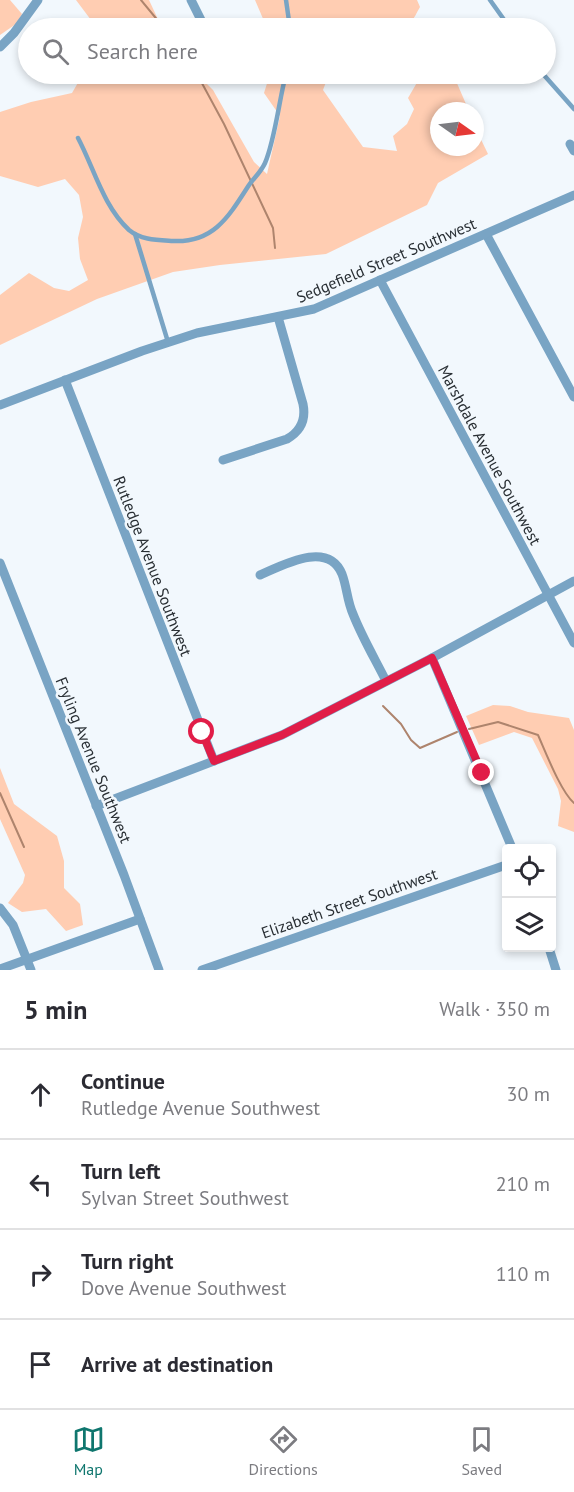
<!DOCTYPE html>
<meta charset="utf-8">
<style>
body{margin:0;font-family:"PT Sans",sans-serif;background:#f7f7f7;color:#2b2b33}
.controls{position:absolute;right:18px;bottom:18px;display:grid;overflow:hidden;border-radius:6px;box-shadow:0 3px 9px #0003}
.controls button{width:54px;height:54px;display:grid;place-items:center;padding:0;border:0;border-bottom:2px solid #e1e1e2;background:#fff;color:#2b2b33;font:30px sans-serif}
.compass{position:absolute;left:430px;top:102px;width:54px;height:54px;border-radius:50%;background:#fff;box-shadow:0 3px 9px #0003;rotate:104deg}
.stop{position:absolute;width:18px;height:18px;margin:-14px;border:4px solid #e11d48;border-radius:50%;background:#fff}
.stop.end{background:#e11d48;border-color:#fff;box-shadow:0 2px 6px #0008}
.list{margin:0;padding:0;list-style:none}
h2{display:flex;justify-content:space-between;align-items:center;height:78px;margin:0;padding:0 24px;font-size:26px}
h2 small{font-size:20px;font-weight:400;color:#7c7c81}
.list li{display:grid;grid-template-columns:39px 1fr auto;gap:18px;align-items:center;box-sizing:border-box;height:90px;padding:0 24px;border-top:2px solid #e1e1e2}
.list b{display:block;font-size:22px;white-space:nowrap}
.list p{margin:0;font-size:20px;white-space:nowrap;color:#7c7c81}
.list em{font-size:20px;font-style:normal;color:#7c7c81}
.icon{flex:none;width:33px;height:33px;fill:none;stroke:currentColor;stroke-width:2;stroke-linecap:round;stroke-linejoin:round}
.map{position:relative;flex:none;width:574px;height:970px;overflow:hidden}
.search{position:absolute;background:#fff;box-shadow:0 3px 9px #0003;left:18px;right:18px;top:18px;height:66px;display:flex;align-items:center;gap:15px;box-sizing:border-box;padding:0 21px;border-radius:33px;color:#7c7c81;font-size:22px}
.sheet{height:438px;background:#fff}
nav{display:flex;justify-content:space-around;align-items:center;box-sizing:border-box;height:84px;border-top:2px solid #e1e1e2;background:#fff;font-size:16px;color:#7c7c81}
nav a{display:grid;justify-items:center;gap:3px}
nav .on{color:#0f766e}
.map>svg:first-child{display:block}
.green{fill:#ffcdb2}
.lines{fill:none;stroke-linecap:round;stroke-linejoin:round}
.stream{stroke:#ae846d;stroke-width:2}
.lane{stroke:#79a4c4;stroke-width:4.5}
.street{stroke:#79a4c4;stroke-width:9}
.route{stroke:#e11d48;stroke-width:8}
.labels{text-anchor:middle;stroke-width:5;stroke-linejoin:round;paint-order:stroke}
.street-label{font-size:16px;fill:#292f34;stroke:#f2f8fd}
</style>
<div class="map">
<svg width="574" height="970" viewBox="0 0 574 970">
<rect width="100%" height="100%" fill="#f2f8fd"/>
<g class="green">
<path d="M 0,0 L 10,0 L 22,14 L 16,24 L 0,35 Z"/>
<path d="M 76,0 L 149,0 L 162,28 L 97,28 Z"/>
<path d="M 255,0 L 417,0 L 420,7 C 417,12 414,19 410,23 C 397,37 369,25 356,18 L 346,28 L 267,28 Z"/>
<path d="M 83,74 L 197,74 L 213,90 L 254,162 L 267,174 L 280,116 L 264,93 L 270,74 L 329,74 L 323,90 L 363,147 L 397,151 L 393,136 L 407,124 L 414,109 L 408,98 L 422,74 L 453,74 L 469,111 L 439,111 L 439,147 L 475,147 L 475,127 L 488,154 L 438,183 L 427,205 L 326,254 L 220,265 L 173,272 L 97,299 L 0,345 L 0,295 L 29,273 L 54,288 L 69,291 L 88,280 L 80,259 L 78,238 L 83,217 L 79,195 L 65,179 L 38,187 L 0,176 L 0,112 L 31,102 L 72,93 Z"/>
<path d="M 493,705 L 510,706 L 528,712 L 569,718 L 574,730 L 574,832 L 558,826 L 561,801 L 558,789 L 532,738 L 514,732 L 479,745 L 466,716 Z"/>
<path d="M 0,768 L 14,804 L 57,836 L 64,861 L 64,888 L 80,904 L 83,925 L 66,931 L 46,909 L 22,912 L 8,903 L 23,883 L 25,875 L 0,819 Z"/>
</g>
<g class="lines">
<g class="stream">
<path d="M 141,0 L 164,28"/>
<path d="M 197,74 L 224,124 L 273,228 L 275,248"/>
<path d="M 383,706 L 401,724 L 411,740 L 420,748 L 457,732"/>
<path d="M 469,729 L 498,722 L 538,735 C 546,753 561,792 574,803"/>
<path d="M 0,793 L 24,847"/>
</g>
<g class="lane">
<path d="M 286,0 L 290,28"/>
<path d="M 490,0 L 510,28"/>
<path d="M 543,74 L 574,109"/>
<path d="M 78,138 C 94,168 103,206 129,230 C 141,240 157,240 173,241 C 214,243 229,216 249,185 C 254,178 261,172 265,163 C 275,140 279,100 286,74"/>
<path d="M 135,234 L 168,342"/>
</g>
<g class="street">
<path d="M 191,0 L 205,28"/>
<path d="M 0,47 L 14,33 L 38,0"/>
<path d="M 570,144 L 574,151"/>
<path d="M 486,234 L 574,397"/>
<path d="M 380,280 L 574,643"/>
<path d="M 65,380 L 214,761"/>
<path d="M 0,405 L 142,351 L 197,333 L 314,309 L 574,195"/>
<path d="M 223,460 L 287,439 C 301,431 306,419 303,404 L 278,317"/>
<path d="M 0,563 L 124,875 L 159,970"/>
<path d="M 260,575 C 283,565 328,540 342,574 C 347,587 347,601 353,614 C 362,637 375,659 386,681"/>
<path d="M 432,658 L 512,848"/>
<path d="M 96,806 L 282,735 L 432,658 L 574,581"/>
<path d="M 0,908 L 13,925 L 31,970"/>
<path d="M 549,948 L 556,970"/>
<path d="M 0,969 L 140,919"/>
<path d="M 202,970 L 506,865"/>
</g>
</g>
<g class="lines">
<path class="route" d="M 202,732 L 214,761 L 282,735 L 432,658 L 482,773"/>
</g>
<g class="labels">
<g class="street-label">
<text transform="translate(386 260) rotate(-23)" y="6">Sedgefield Street Southwest</text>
<text transform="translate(490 455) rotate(62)" y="6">Marshdale Avenue Southwest</text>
<text transform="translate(153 566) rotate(69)" y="6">Rutledge Avenue Southwest</text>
<text transform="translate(94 760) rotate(68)" y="6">Fryling Avenue Southwest</text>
<text transform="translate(349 903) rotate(-19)" y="6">Elizabeth Street Southwest</text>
</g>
</g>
</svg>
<div class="controls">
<button><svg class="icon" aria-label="locate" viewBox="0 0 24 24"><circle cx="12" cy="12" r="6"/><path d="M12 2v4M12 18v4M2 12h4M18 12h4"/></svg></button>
<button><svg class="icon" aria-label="layers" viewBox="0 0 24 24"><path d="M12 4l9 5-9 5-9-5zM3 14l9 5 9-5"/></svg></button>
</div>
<svg class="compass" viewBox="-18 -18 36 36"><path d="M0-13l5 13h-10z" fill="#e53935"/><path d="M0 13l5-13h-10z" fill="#7c7c81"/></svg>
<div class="stop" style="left:202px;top:732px"></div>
<div class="stop end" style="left:482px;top:773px"></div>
<div class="search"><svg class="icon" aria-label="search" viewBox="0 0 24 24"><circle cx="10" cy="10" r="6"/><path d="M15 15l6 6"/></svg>Search here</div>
</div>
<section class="sheet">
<h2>5 min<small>Walk · 350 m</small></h2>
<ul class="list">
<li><svg class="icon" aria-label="ahead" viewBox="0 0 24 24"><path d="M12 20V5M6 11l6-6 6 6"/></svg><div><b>Continue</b><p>Rutledge Avenue Southwest</p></div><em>30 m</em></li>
<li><svg class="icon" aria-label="left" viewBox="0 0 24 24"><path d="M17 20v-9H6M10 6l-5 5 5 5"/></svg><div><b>Turn left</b><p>Sylvan Street Southwest</p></div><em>210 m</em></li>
<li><svg class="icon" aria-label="right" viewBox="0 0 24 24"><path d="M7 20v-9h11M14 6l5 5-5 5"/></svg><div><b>Turn right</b><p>Dove Avenue Southwest</p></div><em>110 m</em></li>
<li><svg class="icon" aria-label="arrive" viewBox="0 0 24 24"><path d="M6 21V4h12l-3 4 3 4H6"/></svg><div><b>Arrive at destination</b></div></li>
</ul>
</section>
<nav>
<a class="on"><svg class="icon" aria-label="map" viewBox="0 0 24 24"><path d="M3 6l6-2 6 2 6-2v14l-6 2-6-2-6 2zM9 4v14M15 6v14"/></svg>Map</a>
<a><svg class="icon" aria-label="directions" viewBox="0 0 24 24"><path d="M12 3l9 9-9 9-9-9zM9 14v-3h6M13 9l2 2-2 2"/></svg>Directions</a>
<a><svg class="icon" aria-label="saved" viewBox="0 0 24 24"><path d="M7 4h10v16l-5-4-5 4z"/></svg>Saved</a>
</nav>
